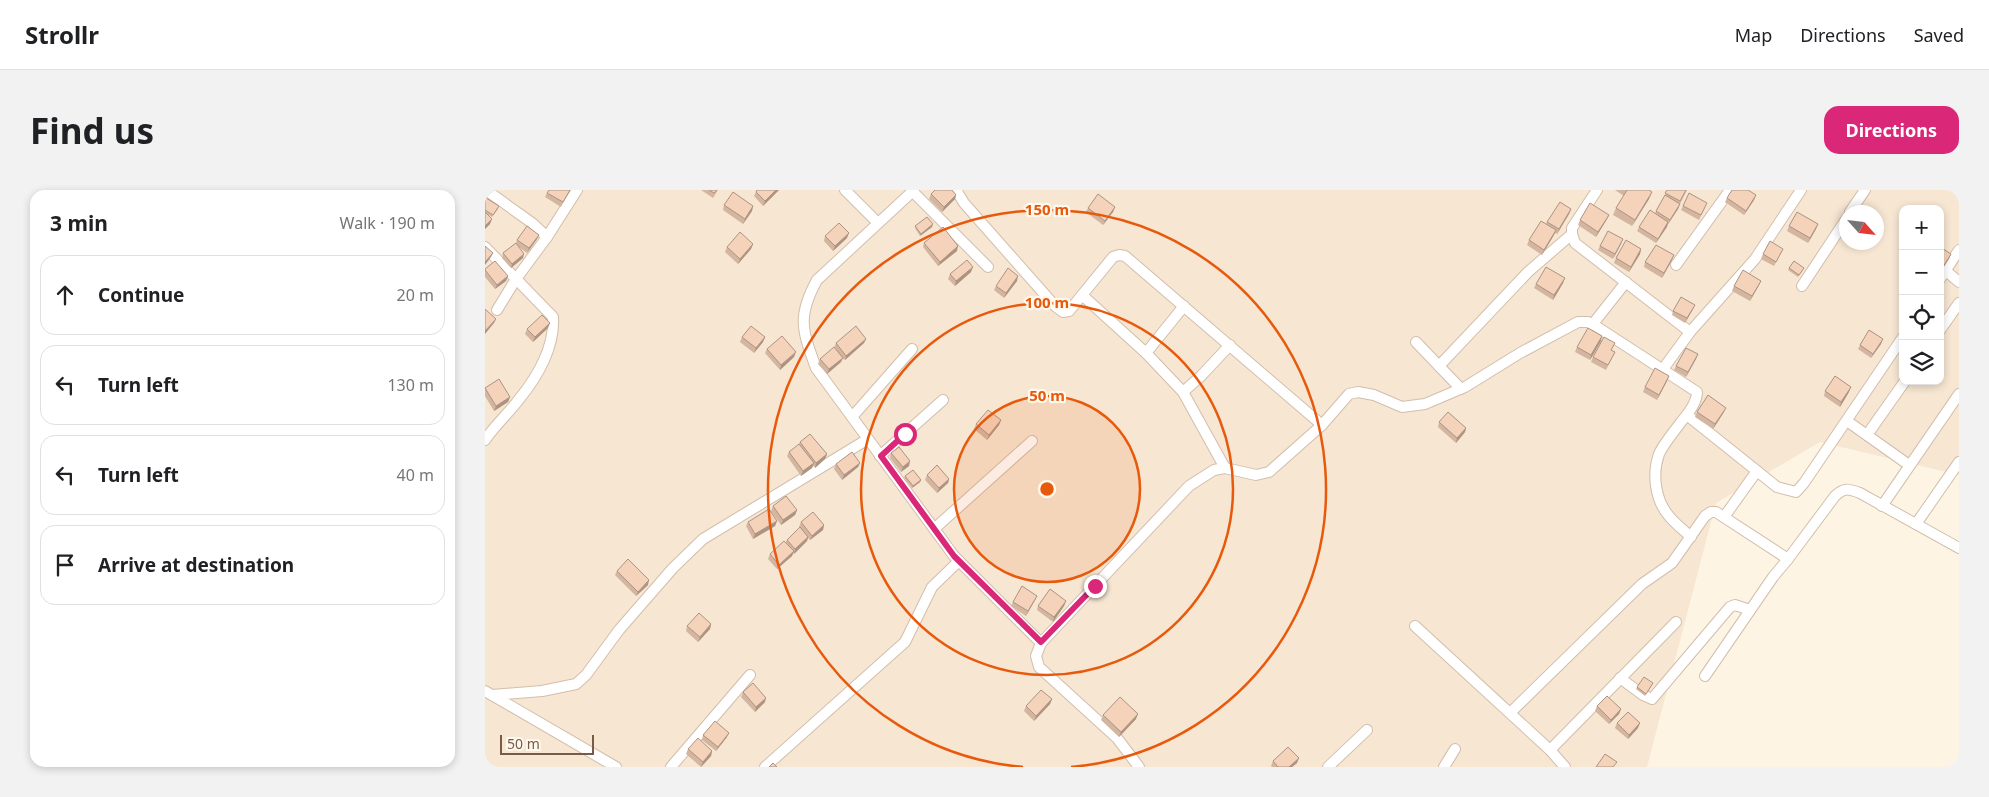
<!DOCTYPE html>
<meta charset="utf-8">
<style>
body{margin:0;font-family:"Noto Sans",sans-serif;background:#f2f2f2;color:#202124}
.controls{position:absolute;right:15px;top:15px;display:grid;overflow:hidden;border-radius:10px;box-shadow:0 2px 8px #0003}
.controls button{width:45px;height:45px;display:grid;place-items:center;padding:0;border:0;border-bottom:1px solid #e0e0e0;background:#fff;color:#202124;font:25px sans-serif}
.compass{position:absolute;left:1354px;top:15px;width:45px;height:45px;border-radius:50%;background:#fff;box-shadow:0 2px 8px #0003;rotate:117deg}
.scale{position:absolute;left:15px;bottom:12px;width:94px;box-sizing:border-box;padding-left:5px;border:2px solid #785a48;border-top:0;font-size:14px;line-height:18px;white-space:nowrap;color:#785a48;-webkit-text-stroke:4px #fff8ec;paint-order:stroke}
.stop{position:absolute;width:15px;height:15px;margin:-11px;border:4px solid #db2777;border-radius:50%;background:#fff}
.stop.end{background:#db2777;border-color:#fff;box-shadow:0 1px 5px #0008}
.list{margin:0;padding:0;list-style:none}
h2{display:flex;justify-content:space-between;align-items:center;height:65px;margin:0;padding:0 20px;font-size:21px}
h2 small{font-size:16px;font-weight:400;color:#757577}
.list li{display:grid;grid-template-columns:32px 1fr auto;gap:15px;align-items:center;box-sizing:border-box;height:80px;margin:0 10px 10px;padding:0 10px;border:1px solid #e0e0e0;border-radius:15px}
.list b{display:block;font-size:19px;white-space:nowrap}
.list em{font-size:16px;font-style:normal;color:#757577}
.icon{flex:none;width:28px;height:28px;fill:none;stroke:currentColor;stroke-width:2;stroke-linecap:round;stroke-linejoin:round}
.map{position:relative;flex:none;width:1474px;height:577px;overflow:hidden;border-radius:15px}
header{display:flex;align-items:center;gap:30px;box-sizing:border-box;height:70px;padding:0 25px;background:#fff;border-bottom:1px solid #e0e0e0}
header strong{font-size:24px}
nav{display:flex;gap:28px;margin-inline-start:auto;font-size:18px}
.intro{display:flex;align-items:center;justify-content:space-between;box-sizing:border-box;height:120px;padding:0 30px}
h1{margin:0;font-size:35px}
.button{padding:12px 22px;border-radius:15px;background:#db2777;color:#fff;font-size:18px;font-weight:700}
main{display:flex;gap:30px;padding:0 30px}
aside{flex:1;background:#fff;border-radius:15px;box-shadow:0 2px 8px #0003}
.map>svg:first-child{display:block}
.residential{fill:#f6e6d2;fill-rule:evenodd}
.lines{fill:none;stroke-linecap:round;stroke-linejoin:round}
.street-casing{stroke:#d2beac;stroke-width:12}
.street{stroke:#fff;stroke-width:10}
.wall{fill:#d3b5a0}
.shaded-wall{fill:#ac9382}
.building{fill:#f5d2ba;stroke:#ac9382}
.route{stroke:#db2777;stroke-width:6}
.ring{fill:none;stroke:#e8590c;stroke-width:2.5}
.centre{fill:#e8590c;stroke:#fff8ec;stroke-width:2.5}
.ring-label{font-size:15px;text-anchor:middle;font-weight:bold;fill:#e8590c;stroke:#fff8ec;stroke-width:4.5;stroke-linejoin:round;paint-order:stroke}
</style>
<header>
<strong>Strollr</strong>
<nav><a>Map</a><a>Directions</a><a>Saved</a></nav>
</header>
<div class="intro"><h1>Find us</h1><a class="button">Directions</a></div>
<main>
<aside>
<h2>3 min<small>Walk · 190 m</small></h2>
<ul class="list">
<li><svg class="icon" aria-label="ahead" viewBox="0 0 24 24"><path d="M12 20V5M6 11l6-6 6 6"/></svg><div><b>Continue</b></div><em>20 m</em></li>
<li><svg class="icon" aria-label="left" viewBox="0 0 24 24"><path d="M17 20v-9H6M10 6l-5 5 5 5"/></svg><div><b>Turn left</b></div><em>130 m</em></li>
<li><svg class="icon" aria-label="left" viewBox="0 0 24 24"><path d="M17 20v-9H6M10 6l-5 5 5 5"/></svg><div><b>Turn left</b></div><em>40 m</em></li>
<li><svg class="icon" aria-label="arrive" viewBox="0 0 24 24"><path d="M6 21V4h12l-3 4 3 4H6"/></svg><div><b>Arrive at destination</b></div></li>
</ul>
</aside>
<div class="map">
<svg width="1474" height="577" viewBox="0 0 1474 577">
<rect width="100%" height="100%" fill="#fef4e4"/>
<path class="residential" d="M 0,0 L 1474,0 L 1474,285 L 1335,252 L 1231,313 L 1162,577 L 7,577 L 0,572 ZM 1418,19 L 1455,19 L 1455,191 L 1418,191 ZM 1362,22 L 1392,22 L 1392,52 L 1362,52 Z"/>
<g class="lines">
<g class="street-casing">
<g id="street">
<path d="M 1,0 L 47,33 L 62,47"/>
<path d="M 360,0 L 393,33"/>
<path d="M 429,0 L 332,90 C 312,126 317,140 331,178 L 469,366 L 556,453"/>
<path d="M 471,0 L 479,13 L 570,116 L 578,122 L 584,121 L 628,67 L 634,65 L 640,66 L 837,235"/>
<path d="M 1112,0 L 1087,38 L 1087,44 L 1090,53 L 1205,142"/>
<path d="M 427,1 L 503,77"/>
<path d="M 1365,22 L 1380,0"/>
<path d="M 0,57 L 68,127 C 70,156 53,186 35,208 C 24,223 10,235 0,250"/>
<path d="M 1191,75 L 1245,0"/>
<path d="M 1461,81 L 1474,92"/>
<path d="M 1455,89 L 1474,60"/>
<path d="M 1317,96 L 1362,28"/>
<path d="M 597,105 L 661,163 L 698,202 L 740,278"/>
<path d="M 12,120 L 31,89 L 62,47 L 92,0"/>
<path d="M 1107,135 L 1141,92"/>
<path d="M 1455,140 L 1474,113"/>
<path d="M 931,152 L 976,199"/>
<path d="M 661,163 L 699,116"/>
<path d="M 954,176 L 1043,82 L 1087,44"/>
<path d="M 1178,179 L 1205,142 L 1270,69 L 1316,0"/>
<path d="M 698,202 L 716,186 L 745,155"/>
<path d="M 1202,225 L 1292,297 L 1311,302 L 1319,293 L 1418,147"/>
<path d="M 367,227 L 427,159"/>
<path d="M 1362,231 L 1424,275"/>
<path d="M 1382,245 L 1420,191"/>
<path d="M 395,266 L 458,210"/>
<path d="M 1397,316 L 1474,204"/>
<path d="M 1239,327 L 1272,281"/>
<path d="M 1431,334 L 1474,272"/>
<path d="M 449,339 L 547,251"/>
<path d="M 930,436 L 1065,560 L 1080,577"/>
<path d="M 1220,486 L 1288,387 L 1303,369 L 1350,306 C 1359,297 1364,299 1375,303 L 1474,358"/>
<path d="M 1135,488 L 1158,505 L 1167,509 L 1245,417 L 1250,415 L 1265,420"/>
<path d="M 0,501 L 131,577"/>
<path d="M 7,505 L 57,501 L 91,494 L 101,485 L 134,440 L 188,378 L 218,349 L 383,249"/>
<path d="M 1025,523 L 1157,394 L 1187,373 L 1220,326 L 1226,322 L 1231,322 L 1303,369"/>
<path d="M 1065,560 L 1191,432"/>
<path d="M 186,577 L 265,485"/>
<path d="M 280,577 L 420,452 L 447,397 L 474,371"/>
<path d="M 654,577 L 632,548 L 554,477 L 551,466 L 556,453 L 704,296 L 729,280 L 740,278 L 771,285 L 784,282 L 837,235 L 864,204 L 873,202 L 889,205 L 917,217 L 940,214 L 980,197 L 1035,163 L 1093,132 L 1103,132 L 1112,137 L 1212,202 C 1212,213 1203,224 1196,232 C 1189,242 1179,253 1174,264 C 1167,284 1170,310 1184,326 C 1190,334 1199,340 1206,347"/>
<path d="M 843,577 L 882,540"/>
<path d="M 959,577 L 970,559"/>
</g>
</g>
<use href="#street" class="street"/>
</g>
<g class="wall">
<path d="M 85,0 L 76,17 L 60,7 L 62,3 Z"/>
<path d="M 216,0 L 233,0 L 228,8 Z"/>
<path d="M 294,0 L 278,16 L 269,6 L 271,2 Z"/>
<path d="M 1130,0 L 1164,0 L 1164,9 L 1147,36 L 1128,25 L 1131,18 L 1139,6 Z"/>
<path d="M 1182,0 L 1202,0 L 1195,14 L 1193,19 L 1171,53 L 1152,41 L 1154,37 L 1170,23 L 1179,7 Z"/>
<path d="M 446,4 L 471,5 L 470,9 L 457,22 L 444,9 Z"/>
<path d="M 1271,5 L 1269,10 L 1259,25 L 1240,12 L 1242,8 Z"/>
<path d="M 0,9 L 13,19 L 7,27 L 2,24 L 5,34 L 0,39 Z"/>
<path d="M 239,15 L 268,16 L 267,21 L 258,34 L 238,20 Z"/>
<path d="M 1198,16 L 1220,17 L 1214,30 L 1196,20 Z"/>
<path d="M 630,17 L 628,22 L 618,35 L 601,22 L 603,18 Z"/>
<path d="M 1086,19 L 1084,24 L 1072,44 L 1070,43 L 1057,65 L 1042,55 L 1044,50 L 1061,34 L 1062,32 Z"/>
<path d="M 1124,25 L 1122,29 L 1111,47 L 1093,35 L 1095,30 Z"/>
<path d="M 1333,34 L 1331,39 L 1323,53 L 1302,41 L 1304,36 Z"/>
<path d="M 430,36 L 447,37 L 435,46 L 430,38 Z"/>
<path d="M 54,45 L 52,49 L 42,63 L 34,57 L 38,68 L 26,78 L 17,68 L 18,63 L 31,53 L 32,50 Z"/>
<path d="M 340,46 L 362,48 L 348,61 L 339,51 Z"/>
<path d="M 439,53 L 472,61 L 453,76 L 438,57 Z"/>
<path d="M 268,54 L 266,59 L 253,74 L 240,62 L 242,57 Z"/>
<path d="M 1136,54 L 1128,69 L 1113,60 L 1115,56 Z"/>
<path d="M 1156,59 L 1155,64 L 1144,82 L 1129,73 L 1131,68 Z"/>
<path d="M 1298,59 L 1289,76 L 1276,69 L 1278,64 Z"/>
<path d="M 1187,70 L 1177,88 L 1159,77 L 1160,72 Z"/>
<path d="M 1304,78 L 1318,80 L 1313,87 L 1303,80 Z"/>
<path d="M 0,79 L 23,86 L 21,91 L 10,99 L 0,87 Z"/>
<path d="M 486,82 L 470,96 L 463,89 L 465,84 Z"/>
<path d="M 1080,88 L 1078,93 L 1068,110 L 1049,98 L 1051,94 Z"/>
<path d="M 1418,89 L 1418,98 L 1415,96 Z"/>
<path d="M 532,91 L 519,108 L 509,100 L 511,96 Z"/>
<path d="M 1276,91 L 1274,95 L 1265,111 L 1247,101 L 1249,96 Z"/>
<path d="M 1208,119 L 1200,133 L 1187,125 L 1188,121 Z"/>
<path d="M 63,138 L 48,152 L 40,144 L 42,139 Z"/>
<path d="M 257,147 L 280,147 L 278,152 L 269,163 L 255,152 Z"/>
<path d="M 381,149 L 379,153 L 360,170 L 357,168 L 356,172 L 342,184 L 333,174 L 335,169 L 349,158 L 351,153 Z"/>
<path d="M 1116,151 L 1105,170 L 1090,162 L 1092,157 Z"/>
<path d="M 1130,153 L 1126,160 L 1130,162 L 1121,180 L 1106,172 L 1108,167 Z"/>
<path d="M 1396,154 L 1386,168 L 1373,159 L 1375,155 Z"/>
<path d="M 282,159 L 309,167 L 295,180 L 280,163 Z"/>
<path d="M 1213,164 L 1211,169 L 1201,187 L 1189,180 L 1191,176 Z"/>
<path d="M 1184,186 L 1182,191 L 1172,210 L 1158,202 L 1160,197 Z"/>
<path d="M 0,198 L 25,207 L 23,212 L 9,221 L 0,206 Z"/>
<path d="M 1340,201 L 1364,202 L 1355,217 L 1339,206 Z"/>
<path d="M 1212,222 L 1239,222 L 1228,239 L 1210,227 Z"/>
<path d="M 516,230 L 514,235 L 502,250 L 489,239 L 491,234 Z"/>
<path d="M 954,232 L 981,238 L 980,242 L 971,253 L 953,237 Z"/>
<path d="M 315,252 L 342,264 L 340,269 L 330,278 L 328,275 L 327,278 L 316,286 L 302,266 L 304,262 L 314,254 Z"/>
<path d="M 406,263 L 424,276 L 416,282 L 405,268 Z"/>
<path d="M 375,273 L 373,277 L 357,290 L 349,279 L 351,274 Z"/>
<path d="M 442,285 L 464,289 L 463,293 L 452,303 L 440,290 Z"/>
<path d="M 420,286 L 436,290 L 435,292 L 427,298 L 419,288 Z"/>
<path d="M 288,316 L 312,320 L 310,325 L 296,335 L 286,321 Z"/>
<path d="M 292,331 L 290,336 L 268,349 L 261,336 L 263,332 Z"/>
<path d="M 316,332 L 339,335 L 338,340 L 325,350 L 323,348 L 322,351 L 309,364 L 308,363 L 307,366 L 292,379 L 283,369 L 285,364 L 301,352 L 302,350 L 315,338 L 314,337 Z"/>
<path d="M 132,381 L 163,395 L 151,406 L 130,385 Z"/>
<path d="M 552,406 L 550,410 L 541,426 L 526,416 L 528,412 Z"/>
<path d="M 581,411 L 579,416 L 568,432 L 552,420 L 553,416 Z"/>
<path d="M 226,434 L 225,439 L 213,452 L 201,441 L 202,436 Z"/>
<path d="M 1168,493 L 1160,506 L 1151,499 L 1152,497 Z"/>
<path d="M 258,502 L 280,512 L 270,522 L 256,507 Z"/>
<path d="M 567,509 L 565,514 L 549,531 L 539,521 L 541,516 Z"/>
<path d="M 1112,516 L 1136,519 L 1134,524 L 1124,534 L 1110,521 Z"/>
<path d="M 618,525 L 651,529 L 634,547 L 616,530 Z"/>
<path d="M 1132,533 L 1153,538 L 1143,549 L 1130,538 Z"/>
<path d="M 218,545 L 242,547 L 231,561 L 217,550 Z"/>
<path d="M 203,559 L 227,561 L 226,566 L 216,577 L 201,564 Z"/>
<path d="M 788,571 L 812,573 L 807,577 L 787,577 L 786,576 Z"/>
</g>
<g class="shaded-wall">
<path d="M 291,0 L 294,0 L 278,16 L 280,11 Z"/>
<path d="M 1167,2 L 1164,9 L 1147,36 L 1150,30 Z"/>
<path d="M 471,5 L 470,9 L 457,22 L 459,17 Z"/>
<path d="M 1271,5 L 1269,10 L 1259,25 L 1261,21 Z"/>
<path d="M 1195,14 L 1193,19 L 1183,34 L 1185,30 Z"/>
<path d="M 268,16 L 267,21 L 258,34 L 260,29 Z"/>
<path d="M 630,17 L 628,22 L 618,35 L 620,31 Z"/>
<path d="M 1086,19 L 1084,24 L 1072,44 L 1074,39 Z"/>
<path d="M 1124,25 L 1122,29 L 1111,47 L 1113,42 Z"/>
<path d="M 7,29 L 5,34 L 0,39 L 0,36 Z"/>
<path d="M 1183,32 L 1182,37 L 1171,53 L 1173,49 Z"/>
<path d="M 448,34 L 447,37 L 435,46 L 436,44 Z"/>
<path d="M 1333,34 L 1331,39 L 1323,53 L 1325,48 Z"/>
<path d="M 1071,40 L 1069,45 L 1057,65 L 1059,60 Z"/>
<path d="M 364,43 L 362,48 L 348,61 L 350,56 Z"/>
<path d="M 54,45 L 52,49 L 42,63 L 44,58 Z"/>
<path d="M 1138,49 L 1136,54 L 1128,69 L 1130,64 Z"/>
<path d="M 268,54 L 266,59 L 253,74 L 255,69 Z"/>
<path d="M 473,56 L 472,61 L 453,76 L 455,72 Z"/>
<path d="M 1156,59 L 1155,64 L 1144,82 L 1146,77 Z"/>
<path d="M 8,63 L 6,67 L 0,75 L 0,72 Z"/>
<path d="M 39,64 L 38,68 L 26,78 L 27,74 Z"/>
<path d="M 1466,64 L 1464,69 L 1456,81 L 1458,77 Z"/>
<path d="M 1189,65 L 1187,70 L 1177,88 L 1179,83 Z"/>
<path d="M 488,77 L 486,82 L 470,96 L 471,91 Z"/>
<path d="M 23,86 L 21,91 L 10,99 L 12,95 Z"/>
<path d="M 533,86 L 532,91 L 519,108 L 521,103 Z"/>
<path d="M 1080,88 L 1078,93 L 1068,110 L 1069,105 Z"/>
<path d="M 1276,91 L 1274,95 L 1265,111 L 1267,106 Z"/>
<path d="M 1210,115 L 1208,119 L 1200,133 L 1202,128 Z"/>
<path d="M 11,129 L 9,133 L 0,144 L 0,141 Z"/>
<path d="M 65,133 L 63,138 L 48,152 L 50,147 Z"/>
<path d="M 1117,146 L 1116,151 L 1105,170 L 1106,165 Z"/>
<path d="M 280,147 L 278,152 L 269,163 L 271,158 Z"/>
<path d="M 381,149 L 379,153 L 360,170 L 361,166 Z"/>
<path d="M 1398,149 L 1396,154 L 1386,168 L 1388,164 Z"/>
<path d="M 311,162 L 309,167 L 295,180 L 296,175 Z"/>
<path d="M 1213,164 L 1211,169 L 1201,187 L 1203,182 Z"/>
<path d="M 358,168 L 356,172 L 342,184 L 344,179 Z"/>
<path d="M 1184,186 L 1182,191 L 1172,210 L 1174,205 Z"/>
<path d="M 1366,197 L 1364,202 L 1355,217 L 1356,212 Z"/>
<path d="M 25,207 L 23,212 L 9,221 L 11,216 Z"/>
<path d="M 1241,218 L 1239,222 L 1228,239 L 1230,234 Z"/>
<path d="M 516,230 L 514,235 L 502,250 L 504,245 Z"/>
<path d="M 981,238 L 980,242 L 971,253 L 972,248 Z"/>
<path d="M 342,264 L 340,269 L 330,278 L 331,273 Z"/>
<path d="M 425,271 L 424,276 L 416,282 L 418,277 Z"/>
<path d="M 329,273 L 327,278 L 316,286 L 318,281 Z"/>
<path d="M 375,273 L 373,277 L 357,290 L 359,285 Z"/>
<path d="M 464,289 L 463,293 L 452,303 L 454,298 Z"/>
<path d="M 436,290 L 435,292 L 427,298 L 428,296 Z"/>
<path d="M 312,320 L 310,325 L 296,335 L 298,330 Z"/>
<path d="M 292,331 L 290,336 L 268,349 L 270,344 Z"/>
<path d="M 339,335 L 338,340 L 325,350 L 327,346 Z"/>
<path d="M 323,347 L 322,351 L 309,364 L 310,359 Z"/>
<path d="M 309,361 L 307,366 L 292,379 L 294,375 Z"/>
<path d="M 164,390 L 163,395 L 151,406 L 153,402 Z"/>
<path d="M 552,406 L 550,410 L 541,426 L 543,421 Z"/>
<path d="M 581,411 L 579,416 L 568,432 L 569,427 Z"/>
<path d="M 226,434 L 225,439 L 213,452 L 215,447 Z"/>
<path d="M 281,508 L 280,512 L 270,522 L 271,517 Z"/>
<path d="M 567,509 L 565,514 L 549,531 L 551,526 Z"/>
<path d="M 1136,519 L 1134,524 L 1124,534 L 1126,530 Z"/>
<path d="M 653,524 L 651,529 L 634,547 L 636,542 Z"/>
<path d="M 1155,533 L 1153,538 L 1143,549 L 1144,545 Z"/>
<path d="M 244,543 L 242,547 L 231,561 L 233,557 Z"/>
<path d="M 227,561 L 226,566 L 216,577 L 218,572 Z"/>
<path d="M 814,568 L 812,573 L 807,577 L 804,577 Z"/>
</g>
<g class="building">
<path d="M 64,0 L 85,0 L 78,12 L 62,3 Z"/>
<path d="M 224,0 L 232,0 L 229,3 Z"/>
<path d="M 272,0 L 291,0 L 280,11 L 271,2 Z"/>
<path d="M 450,0 L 467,0 L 471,5 L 459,17 L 446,4 Z"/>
<path d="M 1142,0 L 1164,0 L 1167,2 L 1150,30 L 1131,18 Z"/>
<path d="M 1182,0 L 1201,0 L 1195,11 L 1180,3 Z"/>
<path d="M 1247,0 L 1263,0 L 1271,5 L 1261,21 L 1242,8 Z"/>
<path d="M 248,2 L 268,16 L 260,29 L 239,15 Z"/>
<path d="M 1204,3 L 1222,13 L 1216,25 L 1198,16 Z"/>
<path d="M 613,4 L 630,17 L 620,31 L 603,18 Z"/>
<path d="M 1180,5 L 1195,14 L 1185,30 L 1171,21 Z"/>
<path d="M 1,8 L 14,16 L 8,25 L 0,20 L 0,9 Z"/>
<path d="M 1075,12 L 1086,19 L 1074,39 L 1062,32 Z"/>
<path d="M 1105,13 L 1124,25 L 1113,42 L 1095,30 Z"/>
<path d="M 1165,20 L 1183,32 L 1173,49 L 1154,37 Z"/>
<path d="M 0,22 L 7,29 L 0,36 Z"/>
<path d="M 1312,22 L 1333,34 L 1325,48 L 1304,36 Z"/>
<path d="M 442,27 L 448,34 L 436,44 L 430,36 Z"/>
<path d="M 1056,31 L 1071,40 L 1059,60 L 1044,50 Z"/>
<path d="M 354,33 L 364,43 L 350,56 L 340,46 Z"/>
<path d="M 42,36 L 54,45 L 44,58 L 32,50 Z"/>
<path d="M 458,37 L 473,56 L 455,72 L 439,53 Z"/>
<path d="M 1123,41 L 1138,49 L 1130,64 L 1115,56 Z"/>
<path d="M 255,42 L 268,54 L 255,69 L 242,57 Z"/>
<path d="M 1141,50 L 1156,59 L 1146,77 L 1131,68 Z"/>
<path d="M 1285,51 L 1298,59 L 1291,72 L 1278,64 Z"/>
<path d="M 31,53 L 39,64 L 27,74 L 18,63 Z"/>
<path d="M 1171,55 L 1189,65 L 1179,83 L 1160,72 Z"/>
<path d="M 0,56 L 8,63 L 0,72 Z"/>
<path d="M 1455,57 L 1466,64 L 1458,77 L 1455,75 Z"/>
<path d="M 482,70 L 488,77 L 471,91 L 465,84 Z"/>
<path d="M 10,71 L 23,86 L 12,95 L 0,80 L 0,79 Z"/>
<path d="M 1309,71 L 1319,78 L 1314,85 L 1304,78 Z"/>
<path d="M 1061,77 L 1080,88 L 1069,105 L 1051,94 Z"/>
<path d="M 523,78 L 533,86 L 521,103 L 511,96 Z"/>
<path d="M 1258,80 L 1276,91 L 1267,106 L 1249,96 Z"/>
<path d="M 1196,107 L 1210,115 L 1202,128 L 1188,121 Z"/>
<path d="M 0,119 L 11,129 L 0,141 Z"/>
<path d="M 57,125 L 65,133 L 50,147 L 42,139 Z"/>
<path d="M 266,136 L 280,147 L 271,158 L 257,147 Z"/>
<path d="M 371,136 L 381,149 L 361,166 L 351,153 Z"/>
<path d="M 1103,138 L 1117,146 L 1106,165 L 1092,157 Z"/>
<path d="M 1384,140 L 1398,149 L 1388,164 L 1375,155 Z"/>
<path d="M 297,146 L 311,162 L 296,175 L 282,159 Z"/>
<path d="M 1119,147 L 1130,153 L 1126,160 L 1130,162 L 1123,175 L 1108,167 Z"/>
<path d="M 349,157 L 358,168 L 344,179 L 335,169 Z"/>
<path d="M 1201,158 L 1213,164 L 1203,182 L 1191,176 Z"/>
<path d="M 1170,178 L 1184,186 L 1174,205 L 1160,197 Z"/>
<path d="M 1350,186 L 1366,197 L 1356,212 L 1340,201 Z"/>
<path d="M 14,189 L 25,207 L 11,216 L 0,198 Z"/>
<path d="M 1223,205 L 1241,218 L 1230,234 L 1212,222 Z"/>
<path d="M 503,220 L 516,230 L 504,245 L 491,234 Z"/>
<path d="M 963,222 L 981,238 L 972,248 L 954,232 Z"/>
<path d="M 325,244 L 342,264 L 331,273 L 315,252 Z"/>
<path d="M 314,254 L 329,273 L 318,281 L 304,262 Z"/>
<path d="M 414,257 L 425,271 L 418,277 L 406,263 Z"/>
<path d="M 367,262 L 375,273 L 359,285 L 351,274 Z"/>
<path d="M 452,275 L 464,289 L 454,298 L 442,285 Z"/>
<path d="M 428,280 L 436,290 L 428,296 L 420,286 Z"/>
<path d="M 301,306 L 312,320 L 298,330 L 288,316 Z"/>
<path d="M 284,319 L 292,331 L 270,344 L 263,332 Z"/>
<path d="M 328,322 L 339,335 L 327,346 L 316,332 Z"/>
<path d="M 315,337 L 323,347 L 310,359 L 302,350 Z"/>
<path d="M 299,351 L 309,361 L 294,375 L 285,364 Z"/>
<path d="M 143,369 L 164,390 L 153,402 L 132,381 Z"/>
<path d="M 537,396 L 552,406 L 543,421 L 528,412 Z"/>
<path d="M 565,399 L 581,411 L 569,427 L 553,416 Z"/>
<path d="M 214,423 L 226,434 L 215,447 L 202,436 Z"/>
<path d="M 1159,487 L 1168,493 L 1161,504 L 1152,497 Z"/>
<path d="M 268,493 L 281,508 L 271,517 L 258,502 Z"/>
<path d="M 556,500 L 567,509 L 551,526 L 541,516 Z"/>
<path d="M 1122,506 L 1136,519 L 1126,530 L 1112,516 Z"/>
<path d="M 635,507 L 653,524 L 636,542 L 618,525 Z"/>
<path d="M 1143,522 L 1155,533 L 1144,545 L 1132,533 Z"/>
<path d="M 230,531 L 244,543 L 233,557 L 218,545 Z"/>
<path d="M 213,548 L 227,561 L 218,572 L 203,559 Z"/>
<path d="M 803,557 L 814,568 L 804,577 L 793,577 L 788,571 Z"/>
<path d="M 1120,564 L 1132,572 L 1128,577 L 1111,577 Z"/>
<path d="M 288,573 L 292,577 L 284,577 Z"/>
</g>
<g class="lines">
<path class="route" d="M 420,244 L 396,266 L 469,366 L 556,452 L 610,396"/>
</g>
<circle cx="562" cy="299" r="93" fill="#e8590c" fill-opacity=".12"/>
<g class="ring">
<circle cx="562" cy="299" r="93"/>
<circle cx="562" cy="299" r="186"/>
<path d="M538 577A279 279 0 1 1 586 577"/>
</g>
<circle cx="562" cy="299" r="8" class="centre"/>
<g class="ring-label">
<text x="562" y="25">150 m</text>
<text x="562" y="118">100 m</text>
<text x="562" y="211">50 m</text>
</g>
</svg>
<div class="controls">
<button>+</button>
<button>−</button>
<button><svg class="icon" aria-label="locate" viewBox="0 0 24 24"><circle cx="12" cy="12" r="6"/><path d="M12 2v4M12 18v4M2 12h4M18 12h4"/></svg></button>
<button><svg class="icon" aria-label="layers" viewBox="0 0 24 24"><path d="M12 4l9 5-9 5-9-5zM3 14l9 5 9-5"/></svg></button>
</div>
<svg class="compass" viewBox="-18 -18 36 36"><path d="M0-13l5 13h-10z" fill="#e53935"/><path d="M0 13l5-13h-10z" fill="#757577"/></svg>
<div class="scale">50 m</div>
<div class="stop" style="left:420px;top:244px"></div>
<div class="stop end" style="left:610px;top:396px"></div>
</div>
</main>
